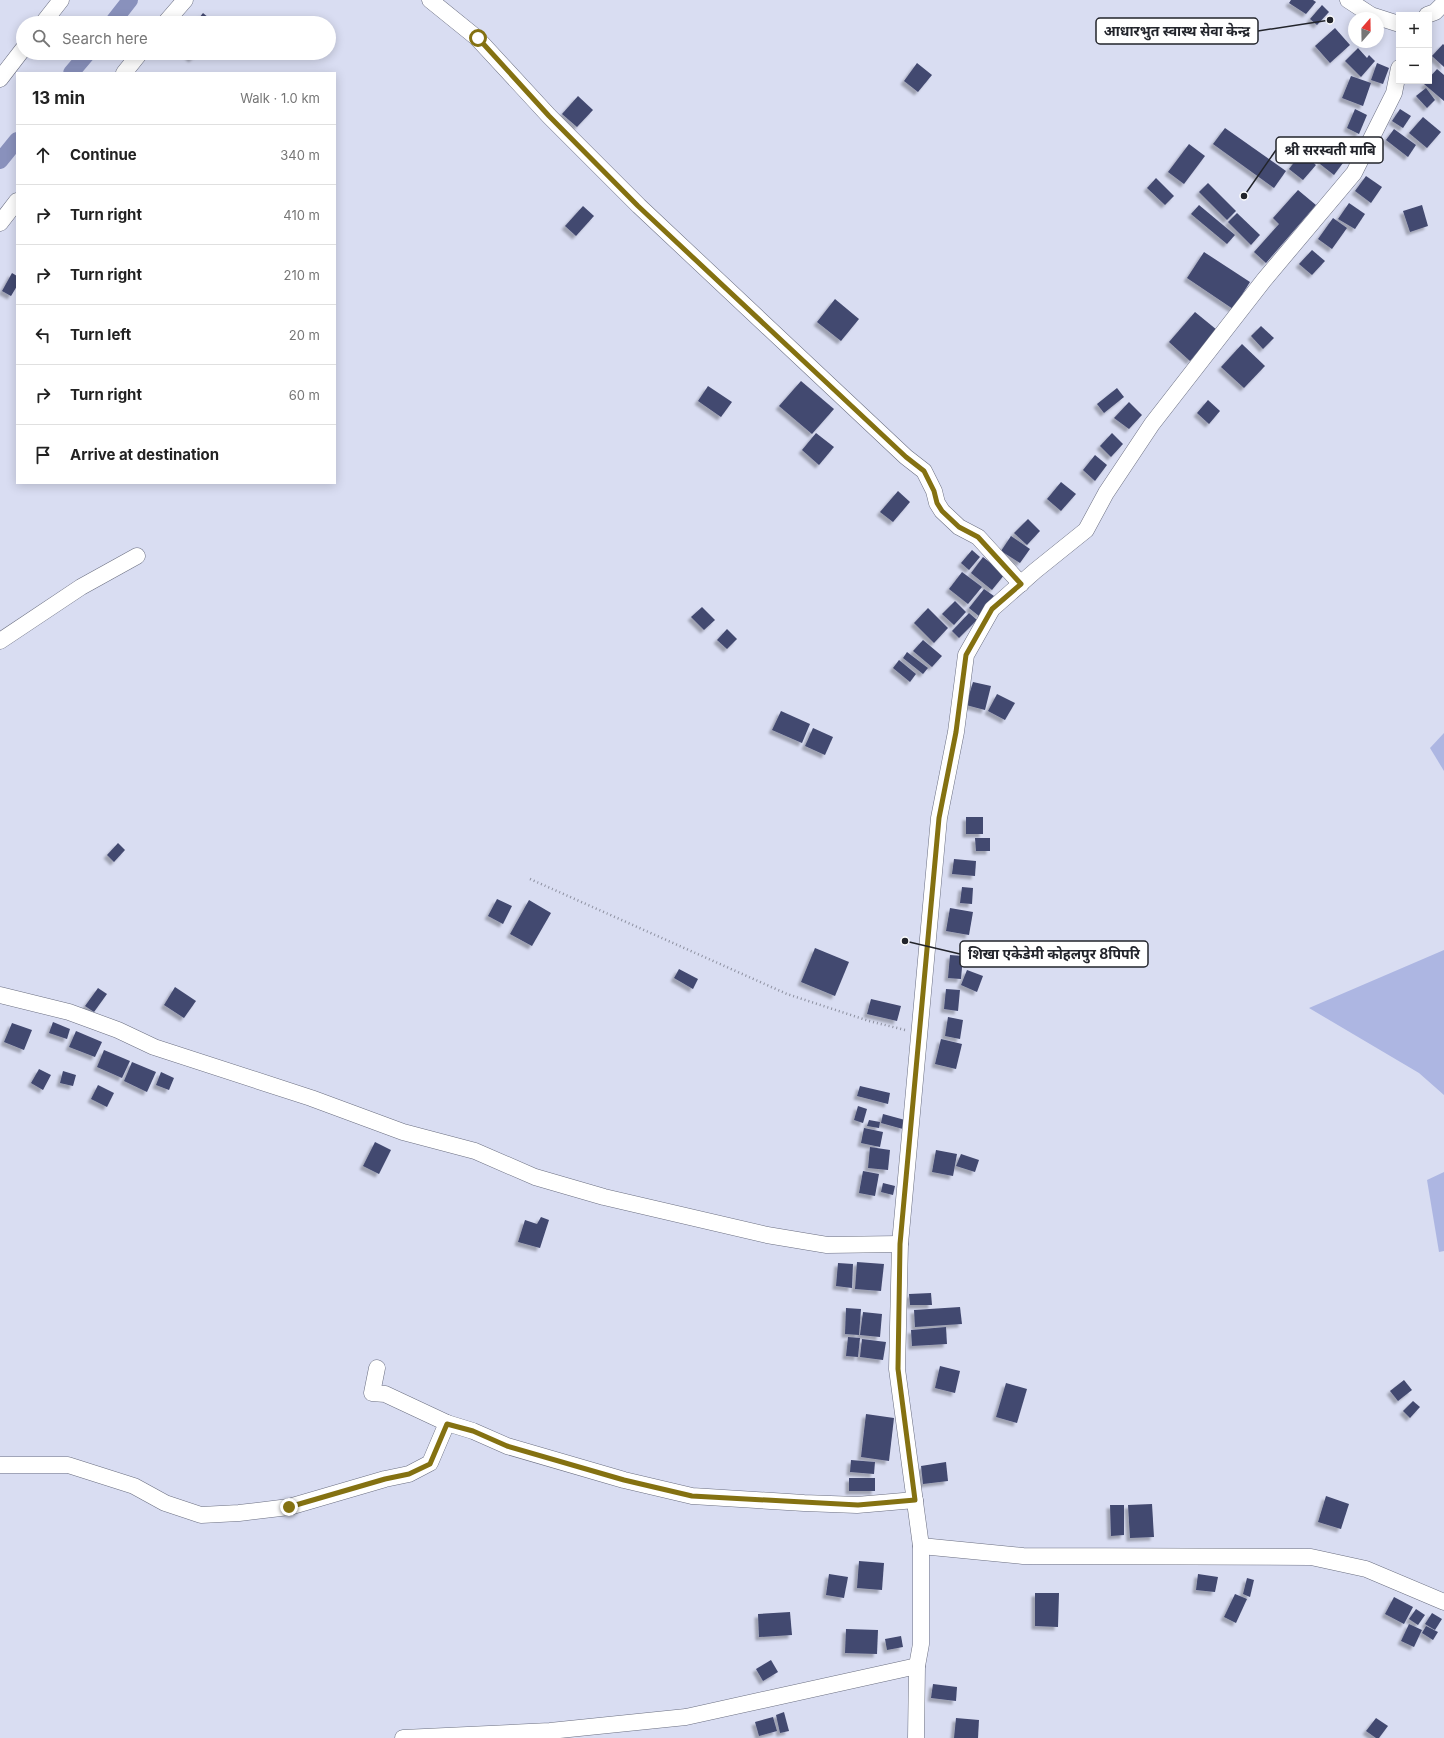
<!DOCTYPE html>
<meta charset="utf-8">
<style>
body{margin:0;font-family:Inter,"Noto Sans Devanagari",sans-serif;background:#f6f6f6;color:#222}
.controls{position:absolute;right:12px;top:12px;display:grid;overflow:hidden;border-radius:0px;box-shadow:0 2px 10px #0003}
.controls button{width:36px;height:36px;display:grid;place-items:center;padding:0;border:0;border-bottom:1px solid #e0e0e0;background:#fff;color:#222;font:20px sans-serif}
.compass{position:absolute;left:1348px;top:12px;width:36px;height:36px;border-radius:50%;background:#fff;box-shadow:0 2px 10px #0003;rotate:20deg}
.stop{position:absolute;width:12px;height:12px;margin:-9px;border:3px solid #847111;border-radius:50%;background:#fff}
.stop.end{background:#847111;border-color:#fff;box-shadow:0 1px 4px #0008}
.list{margin:0;padding:0;list-style:none}
h2{display:flex;justify-content:space-between;align-items:center;height:52px;margin:0;padding:0 16px;font-size:17px}
h2 small{font-size:13px;font-weight:400;color:#767676}
.list li{display:grid;grid-template-columns:26px 1fr auto;gap:12px;align-items:center;box-sizing:border-box;height:60px;padding:0 16px;border-top:1px solid #e0e0e0}
.list b{display:block;font-size:15px;white-space:nowrap}
.list em{font-size:13px;font-style:normal;color:#767676}
.icon{flex:none;width:22px;height:22px;fill:none;stroke:currentColor;stroke-width:2;stroke-linecap:round;stroke-linejoin:round}
.map{position:relative;flex:none;width:1444px;height:1738px;overflow:hidden}
.search{position:absolute;background:#fff;box-shadow:0 2px 10px #0003;left:16px;top:16px;width:320px;height:44px;display:flex;align-items:center;gap:10px;box-sizing:border-box;padding:0 14px;border-radius:22px;color:#767676;font-size:15px}
.panel{position:absolute;background:#fff;box-shadow:0 2px 10px #0003;left:16px;top:72px;width:320px;height:412px;border-radius:0px}
.map>svg:first-child{display:block}
.green{fill:#adb6e2}
.lines{fill:none;stroke-linecap:round;stroke-linejoin:round}
.canal{stroke:#8991bc;stroke-width:16}
.building{fill:#42486f;filter:url(#shadow)}
.minor-casing{stroke:#6a6e80;stroke-width:17}
.path{stroke:#8d90a0;stroke-width:2.5;stroke-dasharray:1 3;stroke-linecap:butt}
.minor{stroke:#fff;stroke-width:16}
.route{stroke:#847111;stroke-width:5}
.leader{fill:none;stroke:#22242b;stroke-width:1.5}
.callout-dot{fill:#22242b;stroke:#fff;stroke-width:1.5}
.callout{fill:#fff;stroke:#22242b;stroke-width:1.5}
.callout-label{font-size:14px;text-anchor:middle;font-weight:bold;fill:#22242b}
</style>
<div class="map">
<svg width="1444" height="1738" viewBox="0 0 1444 1738">
<defs>
<filter id="shadow"><feDropShadow dx="-3.5" dy="3.5" stdDeviation="1" flood-color="#0004"/></filter>
</defs>
<rect width="100%" height="100%" fill="#d9ddf2"/>
<g class="green">
<path d="M 1444,733 L 1444,771 L 1430,748 Z"/>
<path d="M 1444,950 L 1444,1095 L 1419,1073 L 1309,1008 Z"/>
<path d="M 1444,1172 L 1444,1251 L 1439,1252 L 1427,1180 Z"/>
</g>
<g class="lines">
<g class="canal">
<path d="M 112,23 L 130,0"/>
<path d="M 71,73 L 88,53"/>
<path d="M 0,161 L 17,140"/>
</g>
</g>
<g class="building">
<path d="M 1291,0 L 1313,0 L 1316,2 L 1306,14 L 1289,3 Z"/>
<path d="M 1322,5 L 1329,12 L 1317,25 L 1310,19 Z"/>
<path d="M 203,13 L 215,23 L 195,23 Z"/>
<path d="M 1335,28 L 1350,45 L 1330,63 L 1315,46 Z"/>
<path d="M 1443,44 L 1444,45 L 1444,67 L 1432,56 Z"/>
<path d="M 1358,48 L 1367,58 L 1369,55 L 1375,61 L 1361,77 L 1345,61 Z"/>
<path d="M 186,53 L 199,53 L 192,59 Z"/>
<path d="M 917,63 L 932,75 L 918,92 L 904,81 Z"/>
<path d="M 1377,63 L 1389,68 L 1383,84 L 1371,80 Z"/>
<path d="M 1437,69 L 1444,75 L 1444,101 L 1424,84 L 1429,81 L 1429,78 Z"/>
<path d="M 1351,76 L 1371,83 L 1363,106 L 1342,98 Z"/>
<path d="M 1426,88 L 1435,100 L 1427,108 L 1416,96 Z"/>
<path d="M 578,96 L 593,110 L 577,127 L 562,114 Z"/>
<path d="M 1355,109 L 1367,115 L 1359,134 L 1347,128 Z"/>
<path d="M 1400,109 L 1411,116 L 1403,128 L 1392,121 Z"/>
<path d="M 1423,117 L 1441,132 L 1427,148 L 1409,133 Z"/>
<path d="M 1225,128 L 1286,171 L 1274,188 L 1213,144 Z"/>
<path d="M 1394,129 L 1416,145 L 1408,157 L 1386,140 Z"/>
<path d="M 1189,144 L 1205,156 L 1184,184 L 1168,172 Z"/>
<path d="M 1298,150 L 1316,165 L 1303,180 L 1289,169 L 1295,161 L 1291,158 Z"/>
<path d="M 1326,151 L 1343,163 L 1334,175 L 1320,164 Z"/>
<path d="M 1366,176 L 1382,187 L 1371,203 L 1355,191 Z"/>
<path d="M 1156,178 L 1174,196 L 1165,205 L 1147,188 Z"/>
<path d="M 1208,183 L 1236,211 L 1227,220 L 1199,192 Z"/>
<path d="M 1298,190 L 1316,205 L 1266,263 L 1254,252 L 1279,224 L 1273,218 Z"/>
<path d="M 1349,203 L 1365,214 L 1355,229 L 1338,219 Z"/>
<path d="M 1199,205 L 1235,235 L 1227,244 L 1191,214 Z"/>
<path d="M 1422,205 L 1428,226 L 1410,232 L 1403,211 Z"/>
<path d="M 583,206 L 594,216 L 576,236 L 565,226 Z"/>
<path d="M 1237,213 L 1260,235 L 1251,245 L 1228,222 Z"/>
<path d="M 1333,218 L 1347,228 L 1332,249 L 1318,239 Z"/>
<path d="M 1312,250 L 1325,261 L 1312,275 L 1299,264 Z"/>
<path d="M 1204,252 L 1250,282 L 1233,309 L 1187,278 Z"/>
<path d="M 12,273 L 17,276 L 17,286 L 11,296 L 2,291 Z"/>
<path d="M 835,299 L 859,319 L 841,341 L 817,322 Z"/>
<path d="M 1195,312 L 1217,330 L 1190,361 L 1169,342 Z"/>
<path d="M 1261,326 L 1274,338 L 1263,349 L 1251,336 Z"/>
<path d="M 1242,344 L 1265,366 L 1244,388 L 1221,367 Z"/>
<path d="M 801,381 L 834,409 L 812,434 L 779,406 Z"/>
<path d="M 708,386 L 732,402 L 721,417 L 698,401 Z"/>
<path d="M 1117,388 L 1124,397 L 1104,413 L 1097,404 Z"/>
<path d="M 1208,400 L 1220,411 L 1209,424 L 1197,413 Z"/>
<path d="M 1129,402 L 1142,415 L 1129,429 L 1114,418 Z"/>
<path d="M 816,433 L 834,447 L 819,465 L 802,450 Z"/>
<path d="M 1112,433 L 1123,444 L 1111,457 L 1100,446 Z"/>
<path d="M 1095,455 L 1107,465 L 1095,481 L 1083,470 Z"/>
<path d="M 1061,482 L 1076,494 L 1061,511 L 1047,499 Z"/>
<path d="M 898,491 L 910,502 L 893,522 L 880,512 Z"/>
<path d="M 1028,519 L 1040,531 L 1027,545 L 1014,533 Z"/>
<path d="M 1011,536 L 1030,549 L 1020,563 L 1001,551 Z"/>
<path d="M 972,550 L 980,557 L 969,570 L 961,563 Z"/>
<path d="M 983,557 L 1005,574 L 992,590 L 971,573 Z"/>
<path d="M 962,572 L 982,587 L 968,604 L 949,589 Z"/>
<path d="M 984,589 L 994,596 L 979,616 L 969,608 Z"/>
<path d="M 955,601 L 966,612 L 954,625 L 942,614 Z"/>
<path d="M 702,607 L 715,620 L 704,630 L 691,617 Z"/>
<path d="M 928,608 L 948,628 L 934,643 L 914,623 Z"/>
<path d="M 969,613 L 977,620 L 959,638 L 952,631 Z"/>
<path d="M 727,629 L 737,639 L 727,649 L 717,640 Z"/>
<path d="M 923,640 L 942,656 L 932,667 L 913,651 Z"/>
<path d="M 907,652 L 928,668 L 923,674 L 903,658 Z"/>
<path d="M 899,660 L 916,674 L 910,682 L 893,668 Z"/>
<path d="M 973,682 L 991,686 L 985,710 L 966,705 Z"/>
<path d="M 997,694 L 1015,703 L 1005,720 L 988,711 Z"/>
<path d="M 781,711 L 810,724 L 802,743 L 772,730 Z"/>
<path d="M 813,728 L 833,737 L 825,755 L 805,746 Z"/>
<rect x="966" y="817" width="17" height="17"/>
<path d="M 975,838 L 990,838 L 990,851 L 976,851 Z"/>
<path d="M 118,843 L 125,850 L 114,862 L 107,855 Z"/>
<path d="M 954,859 L 976,861 L 975,876 L 952,874 Z"/>
<path d="M 962,887 L 973,888 L 972,904 L 960,903 Z"/>
<path d="M 497,899 L 512,906 L 503,924 L 488,916 Z"/>
<path d="M 529,900 L 551,913 L 532,946 L 510,934 Z"/>
<path d="M 950,908 L 973,912 L 969,935 L 946,931 Z"/>
<path d="M 815,948 L 849,962 L 835,996 L 801,982 Z"/>
<path d="M 950,955 L 963,956 L 961,979 L 948,978 Z"/>
<path d="M 679,969 L 698,979 L 693,989 L 674,978 Z"/>
<path d="M 967,970 L 983,976 L 977,992 L 961,985 Z"/>
<path d="M 175,987 L 196,1001 L 184,1018 L 164,1005 Z"/>
<path d="M 98,988 L 107,994 L 94,1012 L 85,1006 Z"/>
<path d="M 946,989 L 960,990 L 958,1011 L 944,1009 Z"/>
<path d="M 871,999 L 901,1006 L 897,1021 L 867,1014 Z"/>
<path d="M 948,1017 L 963,1020 L 960,1039 L 945,1036 Z"/>
<path d="M 53,1022 L 70,1029 L 67,1039 L 49,1033 Z"/>
<path d="M 12,1023 L 32,1030 L 24,1050 L 4,1042 Z"/>
<path d="M 76,1031 L 102,1042 L 95,1057 L 69,1047 Z"/>
<path d="M 941,1039 L 962,1044 L 956,1069 L 935,1064 Z"/>
<path d="M 104,1050 L 130,1061 L 122,1078 L 97,1067 Z"/>
<path d="M 132,1062 L 156,1072 L 147,1092 L 124,1081 Z"/>
<path d="M 39,1069 L 51,1075 L 43,1090 L 31,1083 Z"/>
<path d="M 63,1071 L 76,1075 L 73,1086 L 60,1083 Z"/>
<path d="M 161,1072 L 174,1078 L 169,1090 L 156,1085 Z"/>
<path d="M 98,1085 L 114,1093 L 107,1107 L 91,1099 Z"/>
<path d="M 860,1086 L 890,1093 L 888,1104 L 857,1096 Z"/>
<path d="M 858,1106 L 867,1109 L 863,1123 L 854,1120 Z"/>
<path d="M 883,1114 L 905,1120 L 903,1129 L 881,1123 Z"/>
<path d="M 869,1120 L 880,1122 L 879,1128 L 867,1126 Z"/>
<path d="M 864,1128 L 883,1132 L 880,1147 L 861,1143 Z"/>
<path d="M 375,1142 L 391,1150 L 379,1174 L 363,1166 Z"/>
<path d="M 870,1147 L 890,1150 L 888,1170 L 868,1168 Z"/>
<path d="M 936,1150 L 957,1154 L 953,1176 L 932,1172 Z"/>
<path d="M 961,1154 L 979,1160 L 975,1172 L 956,1166 Z"/>
<path d="M 863,1171 L 879,1174 L 875,1196 L 859,1193 Z"/>
<path d="M 883,1183 L 895,1186 L 893,1195 L 881,1192 Z"/>
<path d="M 541,1217 L 549,1220 L 540,1248 L 518,1242 L 525,1220 L 537,1224 Z"/>
<path d="M 857,1262 L 884,1264 L 881,1291 L 855,1289 Z"/>
<path d="M 838,1263 L 853,1264 L 852,1288 L 836,1286 Z"/>
<path d="M 931,1293 L 932,1305 L 910,1305 L 909,1294 Z"/>
<path d="M 960,1307 L 962,1324 L 915,1327 L 914,1310 Z"/>
<path d="M 846,1308 L 861,1309 L 859,1335 L 845,1334 Z"/>
<path d="M 863,1312 L 882,1314 L 880,1337 L 860,1335 Z"/>
<path d="M 946,1327 L 947,1344 L 912,1346 L 911,1330 Z"/>
<path d="M 848,1337 L 860,1338 L 858,1357 L 846,1356 Z"/>
<path d="M 862,1339 L 886,1342 L 883,1360 L 860,1357 Z"/>
<path d="M 940,1366 L 960,1371 L 955,1393 L 935,1388 Z"/>
<path d="M 1404,1380 L 1412,1390 L 1398,1401 L 1390,1391 Z"/>
<path d="M 1006,1383 L 1027,1389 L 1017,1423 L 996,1417 Z"/>
<path d="M 1413,1401 L 1420,1407 L 1410,1418 L 1403,1411 Z"/>
<path d="M 866,1414 L 894,1418 L 889,1461 L 861,1457 Z"/>
<path d="M 851,1460 L 875,1462 L 874,1474 L 850,1472 Z"/>
<path d="M 946,1462 L 948,1481 L 923,1484 L 921,1466 Z"/>
<rect x="849" y="1478" width="26" height="13"/>
<path d="M 1326,1496 L 1349,1504 L 1341,1529 L 1318,1522 Z"/>
<path d="M 1152,1504 L 1154,1537 L 1130,1538 L 1128,1505 Z"/>
<path d="M 1110,1505 L 1124,1505 L 1124,1535 L 1111,1536 Z"/>
<path d="M 859,1561 L 884,1563 L 882,1590 L 857,1588 Z"/>
<path d="M 829,1574 L 848,1577 L 844,1598 L 826,1595 Z"/>
<path d="M 1198,1574 L 1218,1577 L 1215,1592 L 1196,1590 Z"/>
<path d="M 1247,1578 L 1254,1580 L 1250,1597 L 1243,1594 Z"/>
<path d="M 1035,1593 L 1059,1593 L 1058,1627 L 1035,1626 Z"/>
<path d="M 1235,1594 L 1247,1599 L 1236,1623 L 1224,1617 Z"/>
<path d="M 1394,1597 L 1413,1607 L 1404,1624 L 1385,1614 Z"/>
<path d="M 1416,1609 L 1425,1615 L 1418,1625 L 1409,1619 Z"/>
<path d="M 790,1612 L 792,1635 L 759,1637 L 758,1614 Z"/>
<path d="M 1432,1613 L 1442,1619 L 1435,1630 L 1425,1624 Z"/>
<path d="M 1409,1624 L 1422,1630 L 1414,1647 L 1401,1641 Z"/>
<path d="M 1426,1626 L 1438,1632 L 1433,1640 L 1422,1633 Z"/>
<path d="M 846,1629 L 878,1630 L 877,1654 L 845,1653 Z"/>
<path d="M 901,1636 L 903,1647 L 887,1650 L 885,1639 Z"/>
<path d="M 771,1660 L 778,1672 L 763,1681 L 756,1669 Z"/>
<path d="M 933,1684 L 957,1687 L 956,1701 L 931,1698 Z"/>
<path d="M 784,1712 L 789,1731 L 780,1733 L 776,1715 Z"/>
<path d="M 773,1717 L 777,1731 L 759,1736 L 755,1722 Z"/>
<path d="M 956,1718 L 979,1720 L 978,1738 L 954,1738 Z"/>
<path d="M 1376,1718 L 1388,1726 L 1379,1738 L 1376,1738 L 1366,1731 Z"/>
</g>
<g class="lines">
<g class="minor-casing">
<g id="minor">
<path d="M 430,0 L 477,38 L 549,116 L 639,206 L 906,457 L 924,471 L 934,491 L 937,503 L 942,511 L 959,527 L 978,537 L 1021,584"/>
<path d="M 1348,0 L 1371,15 L 1399,24"/>
<path d="M 1427,15 L 1435,12 L 1444,3"/>
<path d="M 43,23 L 61,0"/>
<path d="M 165,23 L 185,0"/>
<path d="M 124,73 L 140,53"/>
<path d="M 0,79 L 23,49"/>
<path d="M 0,223 L 17,201"/>
<path d="M 0,641 L 81,587 L 137,556"/>
<path d="M 0,995 L 69,1012 L 118,1030 L 154,1047 L 311,1098 L 403,1132 L 475,1151 L 535,1177 L 604,1197 L 767,1235 L 827,1245 L 900,1244"/>
<path d="M 377,1368 L 372,1393 L 385,1394 L 447,1423 L 473,1431 L 507,1446 L 624,1480 L 692,1496 L 804,1503 L 857,1505 L 915,1500"/>
<path d="M 0,1465 L 68,1465 L 134,1486 L 165,1503 L 201,1515 L 239,1513 L 289,1507 L 385,1479 L 409,1474 L 430,1463 L 447,1423"/>
<path d="M 921,1546 L 1023,1556 L 1311,1557 L 1366,1569 L 1444,1602"/>
<path d="M 403,1738 L 550,1731 L 686,1717 L 917,1666"/>
<path d="M 916,1738 L 917,1666 L 921,1644 L 921,1546 L 897,1369 L 900,1244 L 939,818 L 956,732 L 966,655 L 992,609 L 1035,571 L 1086,530 L 1106,493 L 1152,424 L 1264,280 L 1354,173 L 1394,93 L 1399,68"/>
</g>
</g>
<path class="path" d="M 530,879 L 787,994 L 869,1021 L 905,1030"/>
<use href="#minor" class="minor"/>
</g>
<g class="lines">
<path class="route" d="M 289,1507 L 385,1479 L 409,1474 L 430,1464 L 447,1424 L 473,1431 L 507,1446 L 624,1480 L 692,1496 L 858,1505 L 915,1500 L 898,1369 L 900,1244 L 939,818 L 956,732 L 966,655 L 992,609 L 1021,584 L 978,537 L 959,527 L 942,511 L 937,503 L 934,491 L 924,471 L 906,457 L 638,206 L 549,116 L 478,38"/>
</g>
<path class="leader" d="M1330 20L1258 31M1244 196L1276 150M905 941L960 954"/>
<g class="callout-dot">
<circle cx="1330" cy="20" r="4"/>
<circle cx="1244" cy="196" r="4"/>
<circle cx="905" cy="941" r="4"/>
</g>
<g class="callout">
<rect x="1096" y="18" width="162" height="26" rx="4"/>
<rect x="1276" y="137" width="107" height="26" rx="4"/>
<rect x="960" y="941" width="188" height="26" rx="4"/>
</g>
<g class="callout-label">
<text x="1177" y="36">आधारभुत स्वास्थ सेवा केन्द्र</text>
<text x="1330" y="155">श्री सरस्वती माबि</text>
<text x="1054" y="959">शिखा एकेडेमी कोहलपुर 8पिपरि</text>
</g>
</svg>
<div class="controls">
<button>+</button>
<button>−</button>
</div>
<svg class="compass" viewBox="-18 -18 36 36"><path d="M0-13l5 13h-10z" fill="#e53935"/><path d="M0 13l5-13h-10z" fill="#767676"/></svg>
<div class="stop" style="left:478px;top:38px"></div>
<div class="stop end" style="left:289px;top:1507px"></div>
<div class="search"><svg class="icon" aria-label="search" viewBox="0 0 24 24"><circle cx="10" cy="10" r="6"/><path d="M15 15l6 6"/></svg>Search here</div>
<section class="panel">
<h2>13 min<small>Walk · 1.0 km</small></h2>
<ul class="list">
<li><svg class="icon" aria-label="ahead" viewBox="0 0 24 24"><path d="M12 20V5M6 11l6-6 6 6"/></svg><div><b>Continue</b></div><em>340 m</em></li>
<li><svg class="icon" aria-label="right" viewBox="0 0 24 24"><path d="M7 20v-9h11M14 6l5 5-5 5"/></svg><div><b>Turn right</b></div><em>410 m</em></li>
<li><svg class="icon" aria-label="right" viewBox="0 0 24 24"><path d="M7 20v-9h11M14 6l5 5-5 5"/></svg><div><b>Turn right</b></div><em>210 m</em></li>
<li><svg class="icon" aria-label="left" viewBox="0 0 24 24"><path d="M17 20v-9H6M10 6l-5 5 5 5"/></svg><div><b>Turn left</b></div><em>20 m</em></li>
<li><svg class="icon" aria-label="right" viewBox="0 0 24 24"><path d="M7 20v-9h11M14 6l5 5-5 5"/></svg><div><b>Turn right</b></div><em>60 m</em></li>
<li><svg class="icon" aria-label="arrive" viewBox="0 0 24 24"><path d="M6 21V4h12l-3 4 3 4H6"/></svg><div><b>Arrive at destination</b></div></li>
</ul>
</section>
</div>
